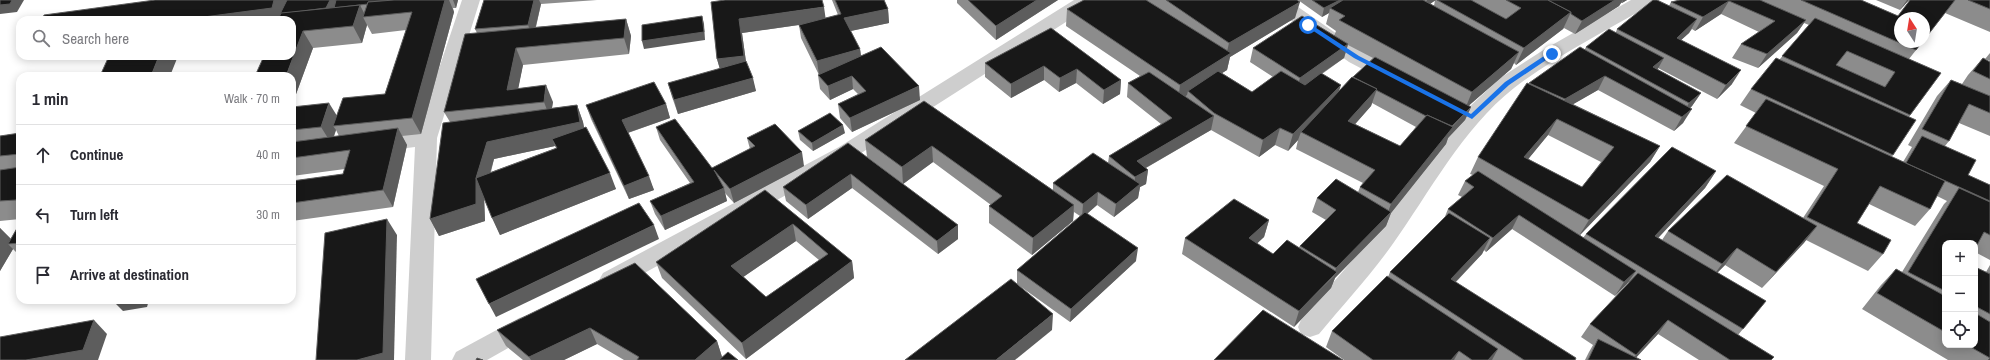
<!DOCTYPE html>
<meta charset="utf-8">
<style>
body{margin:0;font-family:"Archivo Narrow",sans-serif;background:#f7f7f7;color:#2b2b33}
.controls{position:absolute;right:12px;bottom:12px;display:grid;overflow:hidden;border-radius:8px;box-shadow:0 2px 10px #0003}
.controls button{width:36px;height:36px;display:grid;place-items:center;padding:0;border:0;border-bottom:1px solid #e1e1e2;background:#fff;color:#2b2b33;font:20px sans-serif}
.compass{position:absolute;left:1894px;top:12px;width:36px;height:36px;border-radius:50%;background:#fff;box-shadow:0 2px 10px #0003;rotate:348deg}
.stop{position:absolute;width:12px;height:12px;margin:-9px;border:3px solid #1a73e8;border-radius:50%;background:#fff}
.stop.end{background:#1a73e8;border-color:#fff;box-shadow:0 1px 4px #0008}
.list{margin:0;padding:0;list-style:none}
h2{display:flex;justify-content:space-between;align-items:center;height:52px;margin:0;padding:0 16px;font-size:17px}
h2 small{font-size:13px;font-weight:400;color:#7c7c81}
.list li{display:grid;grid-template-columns:26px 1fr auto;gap:12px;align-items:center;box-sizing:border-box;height:60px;padding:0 16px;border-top:1px solid #e1e1e2}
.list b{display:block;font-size:15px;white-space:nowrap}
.list em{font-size:13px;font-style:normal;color:#7c7c81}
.icon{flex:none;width:22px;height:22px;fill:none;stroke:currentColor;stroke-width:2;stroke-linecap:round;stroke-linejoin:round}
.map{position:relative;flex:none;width:1990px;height:360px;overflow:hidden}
.search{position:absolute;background:#fff;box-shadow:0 2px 10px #0003;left:16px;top:16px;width:280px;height:44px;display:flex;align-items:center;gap:10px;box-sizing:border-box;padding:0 14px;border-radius:12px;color:#7c7c81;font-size:15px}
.panel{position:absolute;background:#fff;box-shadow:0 2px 10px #0003;left:16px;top:72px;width:280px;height:232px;border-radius:12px}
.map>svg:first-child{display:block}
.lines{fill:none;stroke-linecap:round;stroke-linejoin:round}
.minor{fill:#cecece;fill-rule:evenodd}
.wall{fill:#8c8c8c;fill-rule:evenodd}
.shaded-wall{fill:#5d5d5d}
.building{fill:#181818;stroke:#5d5d5d;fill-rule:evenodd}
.route{fill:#1a73e8}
</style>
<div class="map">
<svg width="1990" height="360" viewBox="0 0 1990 360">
<rect width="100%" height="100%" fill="#fff"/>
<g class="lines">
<g class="minor">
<path d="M 462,0 L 480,0 L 437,138 L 431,360 L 405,360 L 415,147 L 375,152 L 367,149 L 364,144 L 367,139 L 418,131 Z"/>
<path d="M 1074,0 L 1096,0 L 1094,4 L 855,157 L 619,287 L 611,289 L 603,287 L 599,280 L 603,273 L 839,147 Z"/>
<path d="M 1266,0 L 1288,0 L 1363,52 L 1401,72 L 1404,77 L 1401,82 L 1394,84 L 1387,82 L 1349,62 L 1268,4 Z"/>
<path d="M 1631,0 L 1654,0 L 1652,4 C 1608,30 1554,57 1514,88 C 1462,129 1430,192 1392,245 C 1370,276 1343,305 1319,334 L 1310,337 L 1301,334 L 1298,327 L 1301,320 L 1375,234 L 1427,159 L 1465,111 L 1500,78 L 1545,49 Z"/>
<path d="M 528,315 L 537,318 L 540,325 L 537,332 L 487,360 L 452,360 L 456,352 L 519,318 Z"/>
</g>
</g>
<g class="wall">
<path d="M 155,0 L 458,0 L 456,8 L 453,8 L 454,12 L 421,134 L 402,136 L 407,145 L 393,207 L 292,221 L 292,181 L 343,174 L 345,169 L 292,176 L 292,107 L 337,116 L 385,94 L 406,30 L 372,34 L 367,25 L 362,43 L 313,48 L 292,105 L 292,20 ZM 336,130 L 339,136 L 334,137 Z"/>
<path d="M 484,0 L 597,0 L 541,4 L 536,27 L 626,19 L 631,36 L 629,54 L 523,65 L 518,88 L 553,102 L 552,108 L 577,105 L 583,122 L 584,127 L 616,189 L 500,235 L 484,199 L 485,221 L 439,236 L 430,219 L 450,122 L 444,112 L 477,33 L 475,29 ZM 555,146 L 556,148 L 491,172 L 494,159 Z"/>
<path d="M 832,0 L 884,0 L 888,9 L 889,23 L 850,31 L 860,49 L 861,56 L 920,100 L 852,132 L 840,118 L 838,104 L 858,94 L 853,89 L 830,100 L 820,89 L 818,75 L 819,75 L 801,38 L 799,25 L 742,33 L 746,62 L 756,91 L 678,114 L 672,97 L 668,83 L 720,69 L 717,59 L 711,2 L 825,18 L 838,15 Z"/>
<path d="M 957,0 L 1058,0 L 996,40 L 957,3 Z"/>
<path d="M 1084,0 L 1297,0 L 1295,18 L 1230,57 L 1227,70 L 1222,73 L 1252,92 L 1273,77 L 1250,62 L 1253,48 L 1334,36 L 1336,31 L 1326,24 L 1329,13 L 1322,17 L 1298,0 L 1627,0 L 1622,3 L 1621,3 L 1619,6 L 1575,34 L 1564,28 L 1563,29 L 1516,65 L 1514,63 L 1511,69 L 1469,105 L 1471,107 L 1465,120 L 1448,138 L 1446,144 L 1391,213 L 1386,226 L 1335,278 L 1331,288 L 1294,327 L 1182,254 L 1185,238 L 1269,220 L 1264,237 L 1257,243 L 1273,254 L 1299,247 L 1326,220 L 1312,212 L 1317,198 L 1358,192 L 1360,187 L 1363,183 L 1296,149 L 1298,140 L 1288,151 L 1275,145 L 1259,157 L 1211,130 L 1146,168 L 1148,170 L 1146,184 L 1140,187 L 1138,198 L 1114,217 L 1097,205 L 1087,214 L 1136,261 L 1070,322 L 1017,284 L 1017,270 L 1080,216 L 1074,212 L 1073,221 L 1032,255 L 989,223 L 989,206 L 991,205 L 933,162 L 903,184 L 867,157 L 865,140 L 924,101 L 1053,190 L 1053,183 L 1108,163 L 1109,156 L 1161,124 L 1127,97 L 1128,83 L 1140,76 L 1066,26 L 1067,9 ZM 1435,0 L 1434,6 L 1430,4 ZM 1348,45 L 1373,58 L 1338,92 L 1322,74 L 1344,58 ZM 1372,103 L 1416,127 L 1400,146 L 1355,124 L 1371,106 Z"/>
<path d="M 1680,0 L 1861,0 L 1898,16 L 1910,0 L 1990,0 L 1990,32 L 1945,13 L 1909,59 L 1941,73 L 1909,117 L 1893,155 L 1891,157 L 1903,162 L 1912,147 L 1908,145 L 1937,96 L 1951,80 L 1962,84 L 1968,75 L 1983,58 L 1990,62 L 1990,136 L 1959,123 L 1949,141 L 1945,146 L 1968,175 L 1990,185 L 1990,260 L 1975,252 L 1975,243 L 1945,243 L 1945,345 L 1975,345 L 1975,267 L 1986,272 L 1990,265 L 1990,360 L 1948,360 L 1862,309 L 1881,285 L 1896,269 L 1902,272 L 1944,204 L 1947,201 L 1937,196 L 1930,209 L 1915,226 L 1869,204 L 1857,223 L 1883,254 L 1868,271 L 1806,240 L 1762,288 L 1725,265 L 1717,273 L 1766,301 L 1738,335 L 1771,360 L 1699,360 L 1658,334 L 1636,357 L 1641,360 L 1585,360 L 1589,352 L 1593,345 L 1581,337 L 1590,324 L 1629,283 L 1628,282 L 1615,296 L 1512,229 L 1486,252 L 1484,250 L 1482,254 L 1456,282 L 1575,360 L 1344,360 L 1326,347 L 1332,331 L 1388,277 L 1390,272 L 1444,219 L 1448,209 L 1462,197 L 1458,195 L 1465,181 L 1473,175 L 1470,174 L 1478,157 L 1529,84 L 1585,49 L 1586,47 L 1616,32 L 1617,29 L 1669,6 L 1671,2 ZM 1721,14 L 1759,32 L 1741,44 L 1732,58 L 1758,68 L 1797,33 L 1804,23 L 1809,25 L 1780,59 L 1751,89 L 1740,105 L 1756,113 L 1734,143 L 1824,186 L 1803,218 L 1668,231 L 1662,240 L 1658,238 L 1705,188 L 1716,171 L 1586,234 L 1583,238 L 1580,235 L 1650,162 L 1660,146 L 1573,104 L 1598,90 L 1674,131 L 1683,123 L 1690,108 L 1692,106 L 1701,93 L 1657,69 L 1658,68 L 1717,99 L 1732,84 L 1681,40 L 1689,33 L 1692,29 L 1695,31 ZM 1548,135 L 1601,162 L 1582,187 L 1528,159 Z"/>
<path d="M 1876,0 L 1909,0 L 1900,10 Z"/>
<path d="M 1051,28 L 1121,80 L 1120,94 L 1103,104 L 1076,83 L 1059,92 L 1044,80 L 1011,98 L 985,77 L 985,63 Z"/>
<path d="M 1990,53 L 1990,61 L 1985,59 Z"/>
<path d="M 666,104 L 670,118 L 628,133 L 654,190 L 629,199 L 591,119 L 586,105 Z"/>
<path d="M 656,127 L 712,168 L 750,149 L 747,138 L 804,166 L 734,203 L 725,193 L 727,201 L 665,230 L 655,214 L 650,201 L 690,183 L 660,140 Z"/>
<path d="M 798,131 L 845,133 L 813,151 L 800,140 Z"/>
<path d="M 20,133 L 20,219 L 0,221 L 0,136 Z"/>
<path d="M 848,143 L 958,239 L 938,254 L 852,188 L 808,219 L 786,201 L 783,187 Z"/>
<path d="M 765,190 L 852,261 L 854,278 L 746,359 L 662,278 L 656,262 ZM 796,241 L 819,260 L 766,297 L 743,277 Z"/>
<path d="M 20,223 L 20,256 L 13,249 L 0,271 L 0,228 L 11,239 Z"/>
<path d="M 635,263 L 717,341 L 722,357 L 738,360 L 624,360 L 597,344 L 564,360 L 523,360 L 506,346 L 497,330 Z"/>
</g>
<g class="shaded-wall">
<path d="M 12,0 L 24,0 L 17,12 L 0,14 L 0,5 Z"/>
<path d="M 274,0 L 289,0 L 280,14 L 283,20 L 181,20 Z"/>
<path d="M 330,0 L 343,0 L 340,7 L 325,10 Z"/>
<path d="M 445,0 L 449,0 L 454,12 L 421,134 L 412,118 Z"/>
<path d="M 453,0 L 458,0 L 456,8 Z"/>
<path d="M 534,0 L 539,0 L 541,4 L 533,38 L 528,25 Z"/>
<path d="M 1037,0 L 1058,0 L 996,40 L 996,26 Z"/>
<path d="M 1340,0 L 1344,0 L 1330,8 L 1329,13 L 1322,17 L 1324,8 Z"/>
<path d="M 1427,0 L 1436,0 L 1424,8 Z"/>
<path d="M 1615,0 L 1623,0 L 1619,6 L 1575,34 L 1582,21 Z"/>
<path d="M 1623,0 L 1627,0 L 1622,3 Z"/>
<path d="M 1907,0 L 1909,0 L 1900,10 Z"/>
<path d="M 1729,1 L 1721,14 L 1695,31 L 1703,17 Z"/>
<path d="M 1300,2 L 1295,18 L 1230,57 L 1227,70 L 1191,93 L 1188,91 L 1187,95 L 1178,102 L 1180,85 L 1226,56 L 1229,43 Z"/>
<path d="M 360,5 L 366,17 L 363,17 L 367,25 L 362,43 L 353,26 Z"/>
<path d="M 824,7 L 826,21 L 742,33 L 747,69 L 721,73 L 717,59 L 739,19 Z"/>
<path d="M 888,9 L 889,23 L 846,32 L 844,18 Z"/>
<path d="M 1571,12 L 1563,29 L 1516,65 L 1524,48 Z"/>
<path d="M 702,16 L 704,24 L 705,40 L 644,49 L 642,41 Z"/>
<path d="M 626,19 L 631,36 L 629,54 L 624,38 Z"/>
<path d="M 1697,19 L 1689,33 L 1669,51 L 1677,38 Z"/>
<path d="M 1806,20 L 1797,33 L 1758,68 L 1767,54 Z"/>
<path d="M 303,31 L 313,48 L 292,105 L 292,76 L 286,76 Z"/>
<path d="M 1348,44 L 1344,58 L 1296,91 L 1300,78 Z"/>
<path d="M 516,48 L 523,65 L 515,105 L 507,90 Z"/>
<path d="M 860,49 L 862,63 L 819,75 L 817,61 Z"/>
<path d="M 1519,52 L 1511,69 L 1465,109 L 1472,92 Z"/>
<path d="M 42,56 L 60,56 L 44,58 Z"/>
<path d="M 159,56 L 178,56 L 170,76 L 151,76 Z"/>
<path d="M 1664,58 L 1656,72 L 1653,67 Z"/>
<path d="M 1044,66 L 1044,80 L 1011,98 L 1011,84 Z"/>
<path d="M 1077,69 L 1076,83 L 1059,92 L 1060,78 Z"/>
<path d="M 1741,70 L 1732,84 L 1717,99 L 1726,85 Z"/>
<path d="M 852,76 L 853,89 L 830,100 L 828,86 Z"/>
<path d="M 1605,76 L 1598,90 L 1558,113 L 1565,99 Z"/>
<path d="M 753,78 L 756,91 L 678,114 L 674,100 Z"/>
<path d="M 1121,80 L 1120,94 L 1103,104 L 1104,90 Z"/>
<path d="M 546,85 L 553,102 L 550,118 L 544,102 Z"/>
<path d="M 1341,85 L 1336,101 L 1301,132 L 1298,140 L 1288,151 L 1293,134 Z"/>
<path d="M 919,86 L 920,100 L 852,132 L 850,118 Z"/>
<path d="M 1377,89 L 1371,106 L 1343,138 L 1348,121 Z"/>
<path d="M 1701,93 L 1692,106 L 1681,117 L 1689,103 Z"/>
<path d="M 329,103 L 339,119 L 333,126 L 336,130 L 331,143 L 321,127 Z"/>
<path d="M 666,104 L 670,118 L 627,133 L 622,120 Z"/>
<path d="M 577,105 L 583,122 L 586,139 L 552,139 L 555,146 L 494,159 L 484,194 L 485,221 L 439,236 L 430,219 L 476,178 L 487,142 Z"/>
<path d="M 1471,107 L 1465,120 L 1448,138 L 1446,144 L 1391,213 L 1386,226 L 1335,278 L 1331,288 L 1294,327 L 1299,311 L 1334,276 L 1336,268 L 1386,217 L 1391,204 L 1450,129 Z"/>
<path d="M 1692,109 L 1683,123 L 1674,131 L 1682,117 Z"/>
<path d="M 1214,116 L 1211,130 L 1135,174 L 1137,161 Z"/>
<path d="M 1557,119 L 1548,135 L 1516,174 L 1524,157 Z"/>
<path d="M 843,125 L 845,133 L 813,151 L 812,143 Z"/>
<path d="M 398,128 L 407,145 L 393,207 L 383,190 Z"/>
<path d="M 1280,128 L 1275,145 L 1259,157 L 1263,140 Z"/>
<path d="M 932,146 L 933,162 L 903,184 L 902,167 Z"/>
<path d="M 1660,146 L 1650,162 L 1579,236 L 1589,220 Z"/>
<path d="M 802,152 L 804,166 L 734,203 L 730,189 Z"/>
<path d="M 1148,170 L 1146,184 L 1140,187 L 1138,198 L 1114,217 L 1116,204 L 1134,189 L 1135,177 Z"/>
<path d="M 1716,171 L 1705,188 L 1644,253 L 1655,236 Z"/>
<path d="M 610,173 L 616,189 L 500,235 L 492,218 Z"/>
<path d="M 851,174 L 852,188 L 808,219 L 806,205 Z"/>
<path d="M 649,176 L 654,190 L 629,199 L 624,186 Z"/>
<path d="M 724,188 L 727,201 L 665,230 L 661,216 Z"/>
<path d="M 20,192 L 20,204 L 16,200 Z"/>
<path d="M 1098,192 L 1097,205 L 1082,218 L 1083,204 Z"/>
<path d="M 1074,205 L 1073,221 L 1032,255 L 1033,238 Z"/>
<path d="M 1519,215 L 1512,229 L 1486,252 L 1493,238 Z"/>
<path d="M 387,219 L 397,235 L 394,360 L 357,360 Z"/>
<path d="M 1269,220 L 1264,237 L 1245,255 L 1249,238 Z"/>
<path d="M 793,224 L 796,241 L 736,282 L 731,266 Z"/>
<path d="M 654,225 L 659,239 L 496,317 L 489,304 Z"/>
<path d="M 958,225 L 958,239 L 938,254 L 937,241 Z"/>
<path d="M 1817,226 L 1804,243 L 1762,288 L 1776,272 Z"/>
<path d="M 0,228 L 15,243 L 8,244 L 13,249 L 0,271 Z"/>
<path d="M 1490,238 L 1482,254 L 1443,295 L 1451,279 Z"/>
<path d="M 1138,248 L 1136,261 L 1070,322 L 1071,309 Z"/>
<path d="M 1737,248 L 1725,265 L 1710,280 L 1722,264 Z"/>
<path d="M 852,261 L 854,278 L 746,359 L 742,343 Z"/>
<path d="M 1636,271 L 1627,284 L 1615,296 L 1624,282 Z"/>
<path d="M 112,300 L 149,300 L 147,307 L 123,311 Z"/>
<path d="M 1053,314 L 1052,330 L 1015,360 L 996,360 Z"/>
<path d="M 94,320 L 107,334 L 98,360 L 26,360 Z"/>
<path d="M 1668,320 L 1658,334 L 1634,360 L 1632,360 L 1636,355 Z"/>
<path d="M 590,328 L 597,344 L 564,360 L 531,360 L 529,357 Z"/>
<path d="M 717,341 L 722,357 L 719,360 L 695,360 Z"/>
<path d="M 1498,349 L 1492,360 L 1488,360 Z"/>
<path d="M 1459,351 L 1454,360 L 1451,360 Z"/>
</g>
<g class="building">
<path d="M 0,0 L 12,0 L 10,4 L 0,5 Z"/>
<path d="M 155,0 L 274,0 L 272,8 L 181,20 L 42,20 L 44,15 Z"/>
<path d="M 287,0 L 330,0 L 326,8 L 280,14 Z"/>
<path d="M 336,0 L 394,0 L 368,2 L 368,4 L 334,8 Z"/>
<path d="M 394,0 L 445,0 L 412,118 L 333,126 L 343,98 L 385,94 L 412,12 L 363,17 L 368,2 Z"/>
<path d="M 484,0 L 534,0 L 528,25 L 475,29 Z"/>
<path d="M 725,0 L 822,0 L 824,7 L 739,19 L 744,56 L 717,59 L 711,2 Z"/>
<path d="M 835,0 L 884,0 L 888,9 L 844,18 L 860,49 L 817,61 L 799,25 L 841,14 Z"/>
<path d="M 968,0 L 1037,0 L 996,26 Z"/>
<path d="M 1084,0 L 1146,0 L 1231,53 L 1180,85 L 1067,9 Z"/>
<path d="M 1166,0 L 1297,0 L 1300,2 L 1229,43 Z"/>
<path d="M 1312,0 L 1340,0 L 1324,8 Z"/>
<path d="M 1343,0 L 1423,0 L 1519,52 L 1472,92 L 1339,20 L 1345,16 L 1330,8 Z"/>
<path d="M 1437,0 L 1471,0 L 1506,19 L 1521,8 L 1506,0 L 1548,0 L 1571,12 L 1524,48 Z"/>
<path d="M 1548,0 L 1615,0 L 1582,21 L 1571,14 L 1571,12 Z"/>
<path d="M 1653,0 L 1657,0 L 1697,19 L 1677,38 L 1741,70 L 1726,85 L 1617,29 Z"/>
<path d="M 1680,0 L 1760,0 L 1806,20 L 1767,54 L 1741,44 L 1775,21 L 1729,1 L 1703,17 L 1671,2 Z"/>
<path d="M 1801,0 L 1861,0 L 1898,16 L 1910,0 L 1955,0 L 1924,40 L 1924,18 L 1900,18 L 1900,42 L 1922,42 L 1916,50 Z"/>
<path d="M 1968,0 L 1990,0 L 1990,9 Z"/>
<path d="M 360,5 L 353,26 L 303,31 L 286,76 L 255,76 L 264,56 L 292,56 L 292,20 L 278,20 L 281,13 Z"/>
<path d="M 702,16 L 704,32 L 642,41 L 642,25 Z"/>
<path d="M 1302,16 L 1348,44 L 1300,78 L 1253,48 Z"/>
<path d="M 1815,18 L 1941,73 L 1910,115 L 1782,56 ZM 1847,51 L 1895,72 L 1885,87 L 1836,65 Z"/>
<path d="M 626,19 L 624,38 L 516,48 L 507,90 L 546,85 L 544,102 L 444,112 L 465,34 Z"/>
<path d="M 1051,28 L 1121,80 L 1104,90 L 1077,69 L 1060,78 L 1044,66 L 1011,84 L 985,63 Z"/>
<path d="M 1609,29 L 1664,58 L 1653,67 L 1701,93 L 1689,103 L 1586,47 Z"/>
<path d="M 881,47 L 919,86 L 850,118 L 838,104 L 866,91 L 852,76 L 828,86 L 818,75 Z"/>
<path d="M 1580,47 L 1692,109 L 1682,117 L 1605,76 L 1565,99 L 1529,83 Z"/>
<path d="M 109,56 L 159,56 L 151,76 L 100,76 Z"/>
<path d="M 1375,57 L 1471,107 L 1452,126 L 1427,115 L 1426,116 L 1376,90 L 1377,89 L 1353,77 Z"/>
<path d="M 1776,58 L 1916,120 L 1893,155 L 1751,89 Z"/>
<path d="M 1983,58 L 1990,62 L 1990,79 L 1973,71 Z"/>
<path d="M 746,61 L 753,78 L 674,100 L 668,83 Z"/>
<path d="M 1218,71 L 1252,92 L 1281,71 L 1305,85 L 1321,73 L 1341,85 L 1293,134 L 1280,128 L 1263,140 L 1214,113 L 1188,91 Z"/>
<path d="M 1149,72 L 1214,116 L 1137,161 L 1148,170 L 1135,177 L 1109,156 L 1172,118 L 1128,83 Z"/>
<path d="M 1352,77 L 1377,89 L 1348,121 L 1400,146 L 1427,115 L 1453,127 L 1391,204 L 1360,187 L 1375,170 L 1301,132 Z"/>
<path d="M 1951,80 L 1990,96 L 1990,113 L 1969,104 L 1949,141 L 1922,129 Z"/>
<path d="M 654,82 L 666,104 L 622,120 L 649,176 L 624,186 L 586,105 Z"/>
<path d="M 1527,83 L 1660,146 L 1589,220 L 1478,157 ZM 1557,119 L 1614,147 L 1582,187 L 1524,157 Z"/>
<path d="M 1766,99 L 1945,181 L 1930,209 L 1880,186 L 1857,223 L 1891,240 L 1883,254 L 1807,217 L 1838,169 L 1746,126 Z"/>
<path d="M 924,101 L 1074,205 L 1033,238 L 989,206 L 1002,196 L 932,146 L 902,167 L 865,140 Z"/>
<path d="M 329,103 L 321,127 L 292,130 L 292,107 Z"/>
<path d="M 577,105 L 580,122 L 487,142 L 476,178 L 557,148 L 552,139 L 586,127 L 610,173 L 492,218 L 476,178 L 476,204 L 430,219 L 443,123 Z"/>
<path d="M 830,113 L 843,125 L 812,143 L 798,131 Z"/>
<path d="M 675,119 L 712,168 L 755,146 L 747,138 L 775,124 L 802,152 L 730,189 L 714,170 L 724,188 L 661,216 L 650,201 L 694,182 L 656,127 Z"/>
<path d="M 398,128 L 383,190 L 292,203 L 292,181 L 343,174 L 350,150 L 292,158 L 292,142 Z"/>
<path d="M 20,133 L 20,154 L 0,156 L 0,136 Z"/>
<path d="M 1922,136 L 1976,160 L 1968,175 L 1990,185 L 1990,201 L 1906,163 Z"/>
<path d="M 848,143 L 958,225 L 937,241 L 851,174 L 806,205 L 783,187 Z"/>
<path d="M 1672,147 L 1716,171 L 1655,236 L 1766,301 L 1743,329 L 1586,234 Z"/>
<path d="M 1093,153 L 1140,184 L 1116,204 L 1098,192 L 1083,204 L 1053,183 Z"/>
<path d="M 20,167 L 20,192 L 16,200 L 0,201 L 0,170 Z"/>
<path d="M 1478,171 L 1636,271 L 1624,282 L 1519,215 L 1493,238 L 1448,209 L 1474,187 L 1465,181 Z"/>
<path d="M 1727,175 L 1817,226 L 1776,272 L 1737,248 L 1722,264 L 1668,231 Z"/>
<path d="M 1336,179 L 1391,212 L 1336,268 L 1300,246 L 1336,210 L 1317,198 Z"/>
<path d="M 1959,188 L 1990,202 L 1990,235 L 1984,232 L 1975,249 L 1975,243 L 1945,243 L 1945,291 L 1908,272 Z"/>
<path d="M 765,190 L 852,261 L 742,343 L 656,262 ZM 793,224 L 828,254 L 766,297 L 731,266 Z"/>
<path d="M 1234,199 L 1269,220 L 1249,238 L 1273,254 L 1287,240 L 1337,272 L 1299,311 L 1185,238 Z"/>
<path d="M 639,203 L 654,225 L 489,304 L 476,279 Z"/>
<path d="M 1085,212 L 1138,248 L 1071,309 L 1017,270 Z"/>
<path d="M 1449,213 L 1490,238 L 1451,279 L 1576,358 L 1575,360 L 1524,360 L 1390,272 Z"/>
<path d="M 387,219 L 383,353 L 357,360 L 316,360 L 325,233 Z"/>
<path d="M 20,223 L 20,243 L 8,244 Z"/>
<path d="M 635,263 L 717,341 L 695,360 L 637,360 L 639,357 L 590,328 L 529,357 L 497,330 Z"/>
<path d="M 1975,267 L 1990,274 L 1990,314 L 1975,306 Z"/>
<path d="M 1896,269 L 1945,296 L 1945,332 L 1877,293 Z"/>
<path d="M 1638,273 L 1774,357 L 1771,360 L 1730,360 L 1668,320 L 1636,355 L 1590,324 Z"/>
<path d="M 1387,276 L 1498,349 L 1488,360 L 1472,360 L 1459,351 L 1451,360 L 1373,360 L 1332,331 Z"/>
<path d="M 1011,279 L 1053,314 L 996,360 L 905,360 Z"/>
<path d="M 1263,310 L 1343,360 L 1214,360 Z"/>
<path d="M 1975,313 L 1990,322 L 1990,360 L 1988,360 L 1990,358 L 1967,345 L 1975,345 Z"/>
<path d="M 94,320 L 83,350 L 26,360 L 0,360 L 0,337 Z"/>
<path d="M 1598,339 L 1641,360 L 1588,360 Z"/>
<path d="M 728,352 L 738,360 L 719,360 Z"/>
<path d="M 477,358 L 483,360 L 476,360 Z"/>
</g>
<path class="route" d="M 1306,24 L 1310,24 L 1359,56 L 1471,114 L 1505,82 L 1550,52 L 1555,54 L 1509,85 L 1472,119 L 1354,58 L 1306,26 Z"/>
</svg>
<div class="controls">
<button>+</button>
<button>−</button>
<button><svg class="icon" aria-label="locate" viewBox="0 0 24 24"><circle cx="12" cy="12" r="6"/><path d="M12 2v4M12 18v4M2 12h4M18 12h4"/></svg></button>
</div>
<svg class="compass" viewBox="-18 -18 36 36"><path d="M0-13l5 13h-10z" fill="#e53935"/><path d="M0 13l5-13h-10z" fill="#7c7c81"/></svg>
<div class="stop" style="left:1308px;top:25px"></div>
<div class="stop end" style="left:1552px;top:54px"></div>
<div class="search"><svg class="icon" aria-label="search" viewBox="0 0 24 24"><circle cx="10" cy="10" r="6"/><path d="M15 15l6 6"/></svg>Search here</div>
<section class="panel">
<h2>1 min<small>Walk · 70 m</small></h2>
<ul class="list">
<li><svg class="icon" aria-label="ahead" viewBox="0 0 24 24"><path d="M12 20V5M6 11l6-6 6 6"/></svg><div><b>Continue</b></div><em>40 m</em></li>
<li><svg class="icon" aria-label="left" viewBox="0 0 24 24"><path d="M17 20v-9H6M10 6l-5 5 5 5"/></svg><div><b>Turn left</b></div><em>30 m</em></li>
<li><svg class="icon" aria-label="arrive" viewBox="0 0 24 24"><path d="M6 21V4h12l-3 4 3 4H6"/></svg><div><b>Arrive at destination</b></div></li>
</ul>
</section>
</div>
